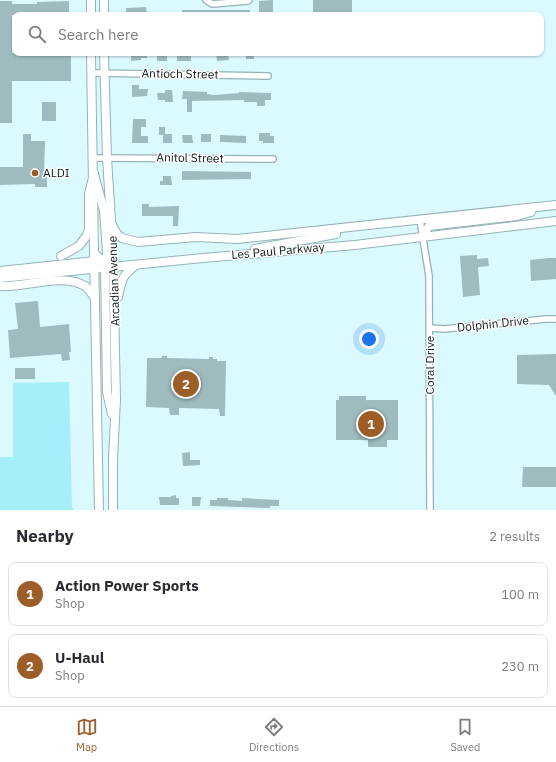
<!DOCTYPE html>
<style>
body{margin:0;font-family:"IBM Plex Sans",sans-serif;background:#f2f2f3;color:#2b2b33}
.you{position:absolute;left:369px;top:339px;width:14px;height:14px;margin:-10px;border:3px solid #fff;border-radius:50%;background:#1a73e8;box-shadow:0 0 0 6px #1a73e833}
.badge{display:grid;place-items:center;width:26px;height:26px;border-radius:50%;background:#9d5d27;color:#fff;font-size:13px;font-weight:700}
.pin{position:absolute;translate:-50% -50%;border:2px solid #fff;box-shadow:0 1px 4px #0006}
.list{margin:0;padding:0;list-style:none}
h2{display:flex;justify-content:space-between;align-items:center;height:52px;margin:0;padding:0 16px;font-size:17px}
h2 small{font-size:13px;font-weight:400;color:#7c7c81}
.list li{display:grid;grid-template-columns:26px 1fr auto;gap:12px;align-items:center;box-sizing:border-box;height:64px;margin:0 8px 8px;padding:0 8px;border:1px solid #e1e1e2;border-radius:8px}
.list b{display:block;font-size:15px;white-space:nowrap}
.list p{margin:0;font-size:13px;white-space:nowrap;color:#7c7c81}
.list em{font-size:13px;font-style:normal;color:#7c7c81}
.icon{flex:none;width:22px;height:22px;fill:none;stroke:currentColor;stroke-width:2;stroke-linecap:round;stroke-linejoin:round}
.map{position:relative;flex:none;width:556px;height:510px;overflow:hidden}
.search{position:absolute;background:#fff;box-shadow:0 1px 3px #0004;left:12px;right:12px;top:12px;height:44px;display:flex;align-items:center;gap:10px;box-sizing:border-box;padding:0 14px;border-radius:8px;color:#7c7c81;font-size:15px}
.sheet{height:196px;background:#fff}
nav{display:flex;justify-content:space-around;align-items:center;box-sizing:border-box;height:56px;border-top:1px solid #e1e1e2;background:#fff;font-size:11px;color:#7c7c81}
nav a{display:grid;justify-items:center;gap:2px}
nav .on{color:#9d5d27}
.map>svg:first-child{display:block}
.green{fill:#a4effa}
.building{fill:#9ebcc0}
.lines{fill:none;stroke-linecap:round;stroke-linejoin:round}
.street-casing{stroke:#94b2b7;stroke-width:8}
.secondary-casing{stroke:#94b2b7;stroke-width:10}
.primary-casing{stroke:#94b2b7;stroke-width:10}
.street{stroke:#fff;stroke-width:5.5}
.secondary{stroke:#fff;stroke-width:8}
.primary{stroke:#fff;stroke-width:8}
.poi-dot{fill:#9d5d27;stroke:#fff;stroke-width:1.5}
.labels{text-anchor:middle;stroke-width:3;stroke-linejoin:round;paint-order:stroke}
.street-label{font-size:12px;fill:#0d191a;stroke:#fff}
.poi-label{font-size:12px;fill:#0d191a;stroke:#fff;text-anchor:start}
</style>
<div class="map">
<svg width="556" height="510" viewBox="0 0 556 510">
<rect width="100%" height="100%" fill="#dbfaff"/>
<path class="green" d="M 69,382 L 72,507 L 74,510 L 0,510 L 0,457 L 13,457 L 13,383 Z"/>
<g class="building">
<path d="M 273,0 L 273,15 L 259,15 L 259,1 Z"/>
<rect x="313" y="0" width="39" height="15"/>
<path d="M 0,1 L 12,1 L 12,4 L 37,4 L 37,2 L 69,1 L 69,15 L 12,15 L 12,53 L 71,53 L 71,81 L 12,81 L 12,123 L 0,123 Z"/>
<path d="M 146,7 L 147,15 L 126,15 L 126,8 Z"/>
<rect x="182" y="10" width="68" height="5"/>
<path d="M 131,53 L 147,53 L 147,58 L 141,58 L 141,60 L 131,61 Z"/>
<rect x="157" y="53" width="10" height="8"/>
<rect x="177" y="53" width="14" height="8"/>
<path d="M 216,53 L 228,53 L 229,60 L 217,61 Z"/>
<rect x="246" y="53" width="8" height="6"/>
<path d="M 132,85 L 139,85 L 139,89 L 148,89 L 147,96 L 132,97 Z"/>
<path d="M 165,90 L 172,90 L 173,102 L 165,102 L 165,100 L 158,100 L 157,93 L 165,93 Z"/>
<path d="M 183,91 L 207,92 L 207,94 L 214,95 L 239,93 L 239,92 L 271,93 L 271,100 L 265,100 L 265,106 L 257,106 L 257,102 L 244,102 L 244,100 L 192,101 L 192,112 L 187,112 L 187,99 L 182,99 Z"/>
<rect x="42" y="102" width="14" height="19"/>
<path d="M 133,119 L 146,119 L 146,127 L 141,127 L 141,136 L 148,136 L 148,143 L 132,143 Z"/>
<path d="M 159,127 L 165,127 L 165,134 L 172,134 L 172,143 L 163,143 L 163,135 L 159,135 Z"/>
<path d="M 259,133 L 270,133 L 270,136 L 274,136 L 274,143 L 263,143 L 263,141 L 259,141 Z"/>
<path d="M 23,134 L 31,134 L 31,141 L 45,141 L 44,175 L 47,175 L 47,187 L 35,187 L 35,184 L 0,185 L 0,167 L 23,167 Z"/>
<rect x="201" y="134" width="10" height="8"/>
<path d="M 182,135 L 192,135 L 193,143 L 183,143 Z"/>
<path d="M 220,135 L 246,136 L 246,143 L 220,142 Z"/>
<path d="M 182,171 L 251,172 L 251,179 L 182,180 Z"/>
<path d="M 163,176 L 171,176 L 172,185 L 160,185 L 160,181 L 163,181 Z"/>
<path d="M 142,204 L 149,204 L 149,207 L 179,206 L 178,226 L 173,226 L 173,216 L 142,216 Z"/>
<path d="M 477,255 L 477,259 L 488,258 L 489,266 L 478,267 L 480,295 L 463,297 L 460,256 Z"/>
<path d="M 548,258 L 556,258 L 556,279 L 531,281 L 530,260 Z"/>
<path d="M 38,301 L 40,327 L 69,324 L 71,352 L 69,352 L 70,360 L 62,361 L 61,354 L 10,358 L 8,330 L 18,329 L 15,303 Z"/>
<path d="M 556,354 L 556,396 L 549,385 L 517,384 L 517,355 Z"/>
<path d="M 162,356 L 167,356 L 167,358 L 209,359 L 209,357 L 213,357 L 213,359 L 217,359 L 217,361 L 226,361 L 225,416 L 220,416 L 219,409 L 179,408 L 179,415 L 170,415 L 169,408 L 146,407 L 147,358 L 162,358 Z"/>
<rect x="15" y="368" width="20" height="11"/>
<path d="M 339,396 L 366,396 L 366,400 L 398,400 L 398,440 L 387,440 L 387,447 L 368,447 L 368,440 L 336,440 L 336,400 L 339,400 Z"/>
<path d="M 190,452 L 190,460 L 200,460 L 200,465 L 183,466 L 182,453 Z"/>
<path d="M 523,467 L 556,467 L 556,487 L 522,487 Z"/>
<path d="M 176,495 L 176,498 L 179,498 L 179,505 L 160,505 L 159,497 L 171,497 L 171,496 Z"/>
<path d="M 192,497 L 201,497 L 200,506 L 192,506 Z"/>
<path d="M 217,498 L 228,498 L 228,500 L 242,501 L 242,498 L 279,500 L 279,506 L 270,506 L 270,508 L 210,506 L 210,500 L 217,500 Z"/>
</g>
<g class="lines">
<g class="street-casing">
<g id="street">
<path d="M 206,0 L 212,4 L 248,1 L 249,0"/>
<path d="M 92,73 L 268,76"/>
<path d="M 94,158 L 273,159"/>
<path d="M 420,220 L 429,276 L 430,510"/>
<path d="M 430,328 L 444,329 L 546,319 L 556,319"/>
</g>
</g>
<g class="secondary-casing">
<g id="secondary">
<path d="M 91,0 L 91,15"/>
<path d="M 104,0 L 104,15"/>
<path d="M 91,53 L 94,253"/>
<path d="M 104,53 L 107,158 L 113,252"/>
</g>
</g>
<g class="primary-casing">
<g id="primary">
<path d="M 94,174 L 104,211 L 107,252 L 109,259"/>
<path d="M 112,225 L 117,234 L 122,238 L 138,242 L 196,237 L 237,239 L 556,205"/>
<path d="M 423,236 L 429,226 L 517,216 L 531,212"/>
<path d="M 255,249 L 336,234"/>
<path d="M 94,253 L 99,510"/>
<path d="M 94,253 L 103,262 L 105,268 L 107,392 L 112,414"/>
<path d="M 61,256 L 79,246 L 87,235 L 89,229 L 89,194 L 94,174"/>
<path d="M 0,271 L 95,261 L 108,257 L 113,252"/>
<path d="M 0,278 L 203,258 L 355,245 L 556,221"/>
<path d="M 0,286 C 26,288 61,272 85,286 C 89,289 92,294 95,298"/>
<path d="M 118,297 C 122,280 121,276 136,265"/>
<path d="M 113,510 L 113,458 L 116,400 L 113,252"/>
</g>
</g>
<use href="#street" class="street"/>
<use href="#secondary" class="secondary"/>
<use href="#primary" class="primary"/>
</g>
<circle class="poi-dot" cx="35" cy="173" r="4"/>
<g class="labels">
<g class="street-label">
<text transform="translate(180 74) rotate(1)" y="4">Antioch Street</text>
<text transform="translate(190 158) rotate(1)" y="4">Anitol Street</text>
<text transform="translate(278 251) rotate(-5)" y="4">Les Paul Parkway</text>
<text transform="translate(114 281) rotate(-92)" y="4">Arcadian Avenue</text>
<text transform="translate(493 324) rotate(-6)" y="4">Dolphin Drive</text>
<text transform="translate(430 365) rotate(-90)" y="4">Coral Drive</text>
</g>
<g class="poi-label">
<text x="43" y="177">ALDI</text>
</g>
</g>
</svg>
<div class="you"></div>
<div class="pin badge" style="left:371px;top:424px">1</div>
<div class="pin badge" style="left:186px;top:384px">2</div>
<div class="search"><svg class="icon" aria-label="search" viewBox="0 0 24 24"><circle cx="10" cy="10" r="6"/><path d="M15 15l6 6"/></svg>Search here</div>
</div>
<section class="sheet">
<h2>Nearby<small>2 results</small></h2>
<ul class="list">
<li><span class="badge">1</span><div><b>Action Power Sports</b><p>Shop</p></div><em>100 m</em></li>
<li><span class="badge">2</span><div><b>U-Haul</b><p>Shop</p></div><em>230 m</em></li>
</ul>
</section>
<nav>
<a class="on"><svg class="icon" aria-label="map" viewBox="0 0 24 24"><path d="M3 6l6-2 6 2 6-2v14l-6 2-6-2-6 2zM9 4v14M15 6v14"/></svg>Map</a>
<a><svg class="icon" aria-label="directions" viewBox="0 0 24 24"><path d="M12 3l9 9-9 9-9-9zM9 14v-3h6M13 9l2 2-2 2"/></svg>Directions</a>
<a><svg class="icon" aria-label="saved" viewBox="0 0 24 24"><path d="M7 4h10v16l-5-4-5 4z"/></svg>Saved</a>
</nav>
